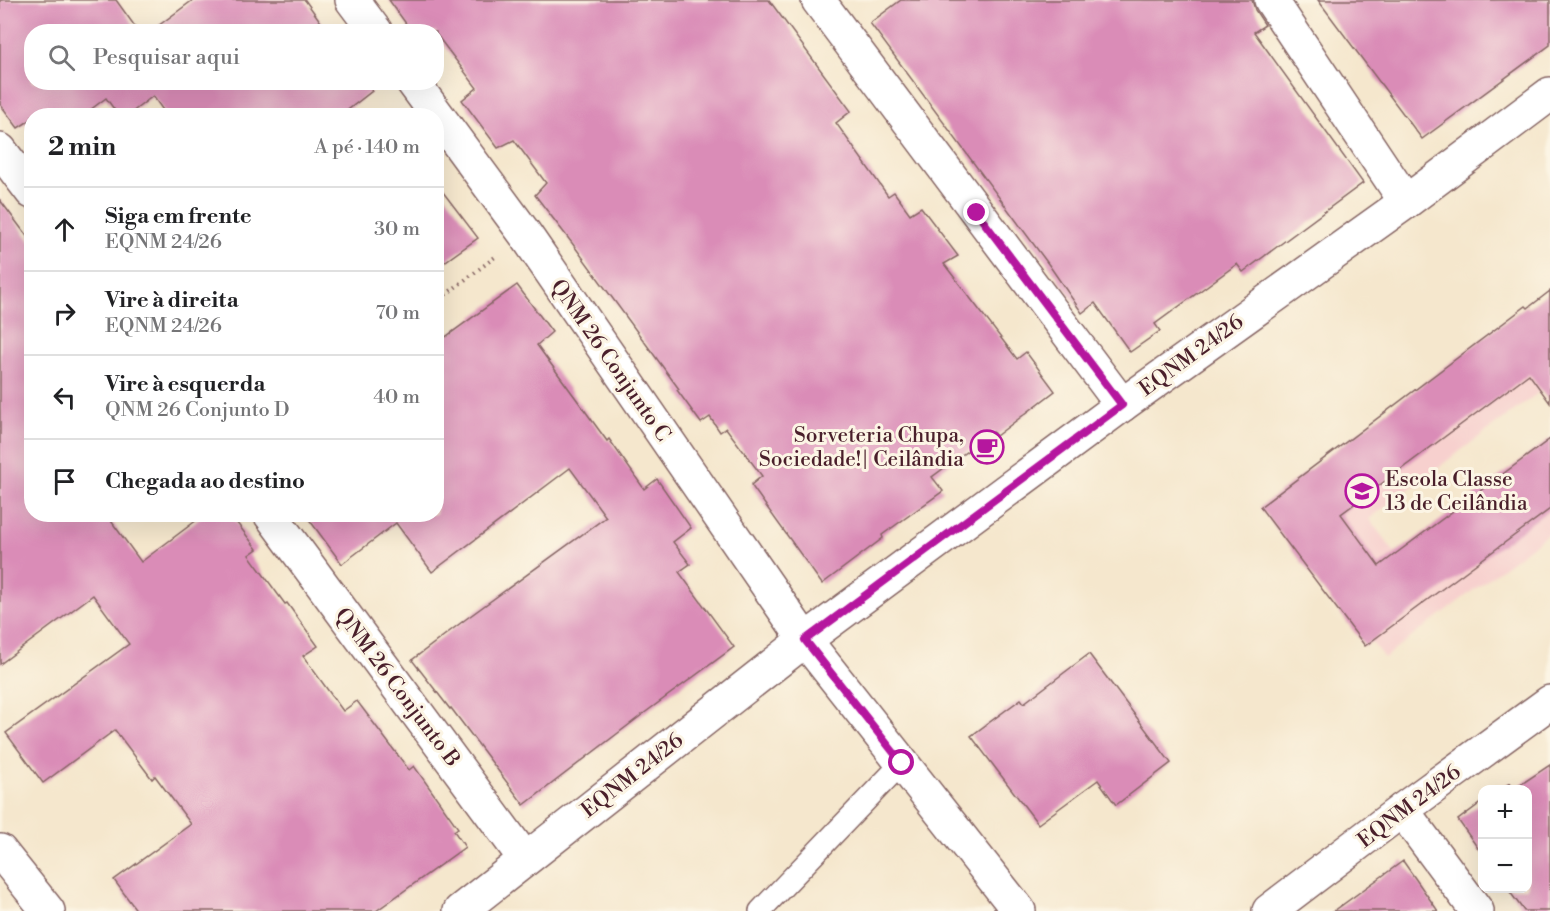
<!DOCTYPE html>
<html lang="pt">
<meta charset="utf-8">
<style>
body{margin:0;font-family:"Libre Bodoni",serif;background:#f2f2f2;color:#202124}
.controls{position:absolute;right:18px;bottom:18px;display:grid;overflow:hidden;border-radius:12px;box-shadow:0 6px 24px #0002}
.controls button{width:54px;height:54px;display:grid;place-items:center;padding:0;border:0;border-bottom:2px solid #e0e0e0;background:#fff;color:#202124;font:30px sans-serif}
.stop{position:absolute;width:18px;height:18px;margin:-14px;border:4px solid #b5179e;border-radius:50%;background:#fff}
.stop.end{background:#b5179e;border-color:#fff;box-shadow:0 2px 6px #0008}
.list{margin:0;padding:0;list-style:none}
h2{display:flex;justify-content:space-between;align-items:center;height:78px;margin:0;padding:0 24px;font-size:26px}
h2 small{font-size:20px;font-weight:400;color:#757577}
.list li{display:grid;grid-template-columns:39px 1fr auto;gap:18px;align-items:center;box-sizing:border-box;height:84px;padding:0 24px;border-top:2px solid #e0e0e0}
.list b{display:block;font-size:22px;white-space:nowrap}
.list p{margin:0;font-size:20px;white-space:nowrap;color:#757577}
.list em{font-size:20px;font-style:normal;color:#757577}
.icon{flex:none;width:33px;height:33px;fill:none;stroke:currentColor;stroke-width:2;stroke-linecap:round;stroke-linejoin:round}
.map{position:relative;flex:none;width:1550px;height:911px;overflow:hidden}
.search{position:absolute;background:#fff;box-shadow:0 6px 24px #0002;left:24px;top:24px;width:420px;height:66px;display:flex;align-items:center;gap:15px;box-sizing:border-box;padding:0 21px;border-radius:24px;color:#757577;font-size:22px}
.panel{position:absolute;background:#fff;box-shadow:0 6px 24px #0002;left:24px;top:108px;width:420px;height:414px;border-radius:24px}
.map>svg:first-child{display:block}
.built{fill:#f7d0ce}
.building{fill:#da8cb7}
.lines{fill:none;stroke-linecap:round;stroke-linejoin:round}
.service-casing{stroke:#866564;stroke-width:24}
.minor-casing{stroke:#866564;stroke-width:36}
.secondary-casing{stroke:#866564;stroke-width:36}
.path{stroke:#866564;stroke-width:4;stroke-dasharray:1.5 4.5;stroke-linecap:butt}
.service{stroke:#fff;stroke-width:21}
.minor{stroke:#fff;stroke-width:33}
.secondary{stroke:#fff;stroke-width:33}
.route{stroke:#b5179e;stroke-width:8}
.labels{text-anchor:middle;stroke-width:6;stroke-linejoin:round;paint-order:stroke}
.street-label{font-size:21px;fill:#4a1f2b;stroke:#fcf5e5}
.poi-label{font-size:21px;fill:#4a1f2b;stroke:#fcf5e5;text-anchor:end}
</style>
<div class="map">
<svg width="1550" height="911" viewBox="0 0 1550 911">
<rect width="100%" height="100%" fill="#fcf5e5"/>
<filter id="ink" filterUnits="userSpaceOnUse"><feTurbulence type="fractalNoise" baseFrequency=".0167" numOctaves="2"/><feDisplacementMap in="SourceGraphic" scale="12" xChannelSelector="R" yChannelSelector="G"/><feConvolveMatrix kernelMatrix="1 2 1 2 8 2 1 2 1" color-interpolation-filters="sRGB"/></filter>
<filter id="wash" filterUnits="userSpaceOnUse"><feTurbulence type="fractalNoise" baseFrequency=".008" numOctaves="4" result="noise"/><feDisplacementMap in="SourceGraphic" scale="24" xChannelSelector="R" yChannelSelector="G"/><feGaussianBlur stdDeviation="1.35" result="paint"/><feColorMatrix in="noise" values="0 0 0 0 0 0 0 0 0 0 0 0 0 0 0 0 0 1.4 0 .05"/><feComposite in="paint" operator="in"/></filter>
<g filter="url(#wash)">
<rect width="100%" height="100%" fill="#f5e7cd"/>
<path class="built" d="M 1550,315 L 1550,384 L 1369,519 L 1408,570 L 1550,464 L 1550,532 L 1384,658 L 1278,521 Z"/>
<g id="blocks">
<g class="building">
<path d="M 0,0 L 116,0 L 139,32 L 32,32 L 32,82 L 366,82 L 372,91 L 340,116 L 167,116 L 153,96 L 127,116 L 119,116 L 106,98 L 82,116 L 32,116 L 32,119 L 18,128 L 0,104 Z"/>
<path d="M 193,0 L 305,0 L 328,32 L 150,32 Z"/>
<path d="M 389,0 L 769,0 L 851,111 L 836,123 L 888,196 L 894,192 L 910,214 L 921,207 L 958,256 L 944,264 L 1017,359 L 1026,352 L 1055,391 L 996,436 L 993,432 L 932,477 L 943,491 L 882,535 L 883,538 L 822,584 L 751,485 L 762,476 L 726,428 L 720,432 L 710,417 L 701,423 L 677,390 L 679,389 L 572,243 L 535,195 L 546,183 L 514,140 L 498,148 L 462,100 L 477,88 L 436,34 L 436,32 L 412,32 Z"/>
<path d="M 901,0 L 1252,0 L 1255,10 L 1265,25 L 1254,32 L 1363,183 L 1243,272 L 1237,264 L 1155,324 L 1160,331 L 1130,352 L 1095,303 L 1082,313 L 1049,265 L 870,23 Z"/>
<path d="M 1318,0 L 1550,0 L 1550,45 L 1422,139 Z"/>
<path d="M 436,183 L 478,238 L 436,268 Z"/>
<path d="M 0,200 L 32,243 L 32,514 L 106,514 L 141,562 L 205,514 L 230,514 L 257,549 L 249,555 L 285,604 L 287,603 L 318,646 L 303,656 L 343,711 L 357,701 L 409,770 L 414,766 L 458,828 L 454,831 L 465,847 L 376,911 L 137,911 L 114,880 L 191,824 L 155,776 L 152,779 L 115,730 L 43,783 L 6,733 L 129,644 L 93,595 L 0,664 Z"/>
<path d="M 517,285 L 552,332 L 537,345 L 607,441 L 609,439 L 644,489 L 657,479 L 691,528 L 673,542 L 690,564 L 679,572 L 734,647 L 643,714 L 524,805 L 451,708 L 450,709 L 412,660 L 466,619 L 606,517 L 570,468 L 432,572 L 396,523 L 342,564 L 305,514 L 436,514 L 436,344 Z"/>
<path d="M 1550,291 L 1550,403 L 1529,374 L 1341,514 L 1379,566 L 1550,439 L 1550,509 L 1365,646 L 1260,507 L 1526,306 L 1528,308 Z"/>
<path d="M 1089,654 L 1171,763 L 1116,805 L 1098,780 L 1038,824 L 971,736 L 1021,699 L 1024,703 Z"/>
<path d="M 1550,765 L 1550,911 L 1524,911 L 1507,888 L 1527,888 L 1527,789 L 1500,789 L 1510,783 L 1514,789 Z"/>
<path d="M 1482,802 L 1482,854 L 1458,820 Z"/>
<path d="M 1403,861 L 1438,911 L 1334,911 Z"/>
</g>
</g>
</g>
<g filter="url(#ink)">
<use href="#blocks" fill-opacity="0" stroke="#866564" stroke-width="1.5"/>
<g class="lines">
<g class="service-casing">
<path id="service" d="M 760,911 L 902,763"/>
</g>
<g class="minor-casing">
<g id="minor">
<path d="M 352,0 L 376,32"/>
<path d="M 818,0 L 1122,405"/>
<path d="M 1271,0 L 1406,202"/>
<path d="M 413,82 L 525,234 L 805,640 L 1019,911"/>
<path d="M 0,150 L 32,192"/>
<path d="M 270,514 L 525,859"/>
<path d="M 1402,810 L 1477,911"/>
<path d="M 460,911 L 805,640 L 1122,405 L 1406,202 L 1550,94"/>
<path d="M 1269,911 L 1402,810 L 1550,702"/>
</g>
</g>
<g class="secondary-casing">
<path id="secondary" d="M 0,851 L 48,911"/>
</g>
<path class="path" d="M 436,302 L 495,257"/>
<use href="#service" class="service"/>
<use href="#minor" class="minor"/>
<use href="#secondary" class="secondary"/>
</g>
</g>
<g class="lines" filter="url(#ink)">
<path class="route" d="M 902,763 L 805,640 L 1122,405 L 977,213"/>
</g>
<defs>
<g id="cafe-ring" transform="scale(1.725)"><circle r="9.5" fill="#fcf5e5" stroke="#b5179e" stroke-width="1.5"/><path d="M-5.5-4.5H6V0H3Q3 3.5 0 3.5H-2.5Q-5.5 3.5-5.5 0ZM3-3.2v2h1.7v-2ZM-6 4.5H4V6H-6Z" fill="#b5179e"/></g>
<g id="school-ring" transform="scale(1.725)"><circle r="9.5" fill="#fcf5e5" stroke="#b5179e" stroke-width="1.5"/><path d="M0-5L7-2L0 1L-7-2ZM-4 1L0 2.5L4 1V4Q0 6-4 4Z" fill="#b5179e"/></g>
</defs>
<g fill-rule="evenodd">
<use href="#cafe-ring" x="987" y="447"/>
<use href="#school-ring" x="1362" y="491"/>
</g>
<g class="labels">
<g class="street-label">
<text transform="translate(1191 355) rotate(-36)" y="7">EQNM 24/26</text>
<text transform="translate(611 360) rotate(55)" y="7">QNM 26 Conjunto C</text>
<text transform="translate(398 687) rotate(53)" y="7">QNM 26 Conjunto B</text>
<text transform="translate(632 775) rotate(-38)" y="7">EQNM 24/26</text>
<text transform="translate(1409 806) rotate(-37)" y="7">EQNM 24/26</text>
</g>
<g class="poi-label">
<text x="964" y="442">Sorveteria Chupa,<tspan x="964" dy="24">Sociedade!| Ceilândia</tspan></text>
<text x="1385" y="486" text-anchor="start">Escola Classe<tspan x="1385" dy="24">13 de Ceilândia</tspan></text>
</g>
</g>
</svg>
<div class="controls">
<button>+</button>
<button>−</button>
</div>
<div class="stop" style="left:902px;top:763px"></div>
<div class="stop end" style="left:977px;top:213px"></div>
<div class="search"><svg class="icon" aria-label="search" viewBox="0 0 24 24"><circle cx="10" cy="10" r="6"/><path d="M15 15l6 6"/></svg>Pesquisar aqui</div>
<section class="panel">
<h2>2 min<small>A pé · 140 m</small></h2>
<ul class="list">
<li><svg class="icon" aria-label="ahead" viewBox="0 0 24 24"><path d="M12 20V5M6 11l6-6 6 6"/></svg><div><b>Siga em frente</b><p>EQNM 24/26</p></div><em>30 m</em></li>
<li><svg class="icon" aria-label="right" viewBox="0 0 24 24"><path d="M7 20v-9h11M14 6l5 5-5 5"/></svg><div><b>Vire à direita</b><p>EQNM 24/26</p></div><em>70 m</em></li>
<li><svg class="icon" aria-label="left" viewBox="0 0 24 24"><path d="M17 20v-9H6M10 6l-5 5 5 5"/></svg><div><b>Vire à esquerda</b><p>QNM 26 Conjunto D</p></div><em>40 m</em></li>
<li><svg class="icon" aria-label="arrive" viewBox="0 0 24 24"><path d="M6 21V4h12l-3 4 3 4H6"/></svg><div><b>Chegada ao destino</b></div></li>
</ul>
</section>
</div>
